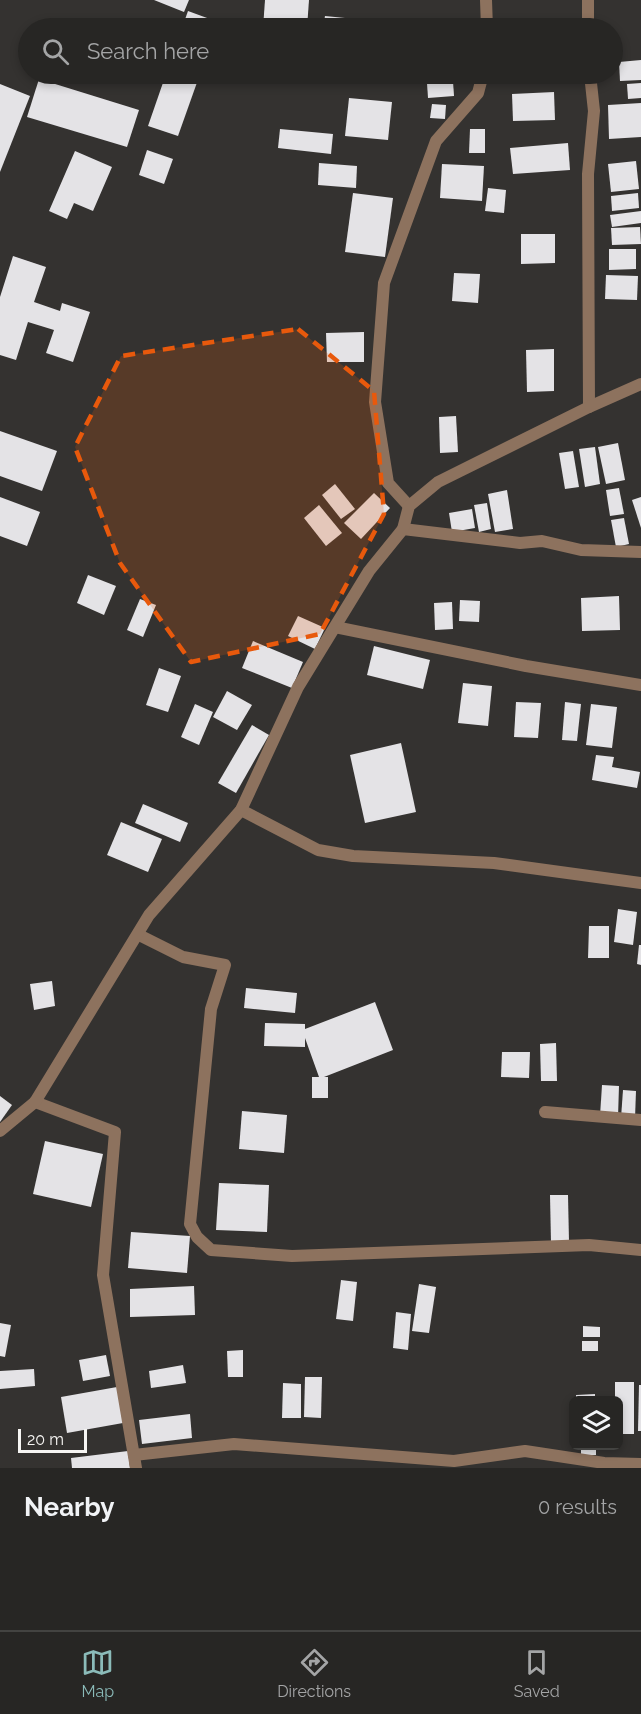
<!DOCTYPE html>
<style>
body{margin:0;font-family:Raleway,sans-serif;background:#2f2e2c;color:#f1f3f6}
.controls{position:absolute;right:18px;bottom:18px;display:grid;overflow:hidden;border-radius:9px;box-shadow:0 3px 9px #0003}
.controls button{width:54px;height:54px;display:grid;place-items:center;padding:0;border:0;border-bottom:2px solid #434341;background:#272624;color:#f1f3f6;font:30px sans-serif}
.scale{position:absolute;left:18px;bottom:15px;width:69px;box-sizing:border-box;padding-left:6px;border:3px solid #f6f5f3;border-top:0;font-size:16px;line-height:21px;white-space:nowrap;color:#f6f5f3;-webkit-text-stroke:4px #343230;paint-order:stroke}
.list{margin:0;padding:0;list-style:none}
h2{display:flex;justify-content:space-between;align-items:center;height:78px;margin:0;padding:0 24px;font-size:26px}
h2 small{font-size:20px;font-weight:400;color:#a4a5a6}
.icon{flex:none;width:33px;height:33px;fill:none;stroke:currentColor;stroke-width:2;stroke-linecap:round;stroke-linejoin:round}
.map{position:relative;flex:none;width:641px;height:1468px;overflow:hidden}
.search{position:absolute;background:#272624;box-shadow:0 3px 9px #0003;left:18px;right:18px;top:18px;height:66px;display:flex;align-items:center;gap:15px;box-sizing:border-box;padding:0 21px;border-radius:33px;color:#a4a5a6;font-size:22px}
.sheet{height:162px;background:#272624}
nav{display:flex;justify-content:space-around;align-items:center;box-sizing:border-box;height:84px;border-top:2px solid #434341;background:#272624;font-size:16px;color:#a4a5a6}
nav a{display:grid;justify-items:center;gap:3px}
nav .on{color:#8bbbb9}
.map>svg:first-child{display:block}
.building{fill:#e4e3e6}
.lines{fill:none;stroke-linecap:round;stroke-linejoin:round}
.minor{stroke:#8d725e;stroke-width:12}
.marked{fill:#e8590c;fill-opacity:0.2;stroke:#e8590c;stroke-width:4.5;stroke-dasharray:12 8;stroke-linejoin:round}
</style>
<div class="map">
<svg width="641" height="1468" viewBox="0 0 641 1468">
<rect width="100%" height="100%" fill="#343230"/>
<g class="building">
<path d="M 154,0 L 189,0 L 184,12 Z"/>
<path d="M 265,0 L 309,0 L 307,28 L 263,28 Z"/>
<path d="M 188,11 L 218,22 L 216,28 L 182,28 Z"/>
<path d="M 325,16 L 345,18 L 343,28 L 323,28 Z"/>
<rect x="356" y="19" width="17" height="9"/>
<path d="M 542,23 L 542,28 L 514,28 L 514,24 Z"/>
<path d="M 641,60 L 641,80 L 620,81 L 619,62 Z"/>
<path d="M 166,74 L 200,74 L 178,136 L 148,126 Z"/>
<path d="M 39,79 L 139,110 L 127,147 L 27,117 Z"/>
<path d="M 453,81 L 454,96 L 428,98 L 427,83 Z"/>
<path d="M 641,83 L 641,98 L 628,99 L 627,84 Z"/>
<path d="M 0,84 L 30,96 L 0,172 Z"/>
<path d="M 554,92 L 555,120 L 513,121 L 512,94 Z"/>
<path d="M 349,98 L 392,102 L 388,140 L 345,136 Z"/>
<path d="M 641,103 L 641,137 L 609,139 L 608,105 Z"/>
<path d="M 432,104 L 446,105 L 445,119 L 430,118 Z"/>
<path d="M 280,129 L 333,134 L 331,154 L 278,148 Z"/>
<path d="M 470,129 L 485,129 L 485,153 L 469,153 Z"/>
<path d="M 568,143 L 570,170 L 513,174 L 510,148 Z"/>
<path d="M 147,150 L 173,159 L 164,184 L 139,175 Z"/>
<path d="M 75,151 L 112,167 L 93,211 L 74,203 L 67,219 L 49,211 Z"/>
<path d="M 636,161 L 639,189 L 611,192 L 608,164 Z"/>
<path d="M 319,163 L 357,166 L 356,188 L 318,185 Z"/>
<path d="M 442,164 L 484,166 L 482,201 L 440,198 Z"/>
<path d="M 488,188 L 506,190 L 504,213 L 485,211 Z"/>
<path d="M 353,193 L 393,198 L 385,257 L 345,252 Z"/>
<path d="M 638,193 L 639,208 L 612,211 L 611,196 Z"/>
<path d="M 641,211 L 641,223 L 612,227 L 610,215 Z"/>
<path d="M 640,227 L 641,244 L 612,245 L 611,228 Z"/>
<path d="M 521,234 L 555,234 L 555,263 L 521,264 Z"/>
<path d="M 609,249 L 636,249 L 636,269 L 609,270 Z"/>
<path d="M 13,256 L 46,267 L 34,302 L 60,311 L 62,303 L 90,312 L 73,362 L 46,353 L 54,330 L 28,322 L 16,360 L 0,355 L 0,297 Z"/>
<path d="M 454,273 L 480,274 L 478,303 L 452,301 Z"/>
<path d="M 606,275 L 638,276 L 637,300 L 605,299 Z"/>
<path d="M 364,332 L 364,362 L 327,362 L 326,333 Z"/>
<path d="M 554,349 L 554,391 L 527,392 L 526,350 Z"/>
<path d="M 456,416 L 458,452 L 440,453 L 439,417 Z"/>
<path d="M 0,431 L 57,451 L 42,491 L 0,476 Z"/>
<path d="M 618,443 L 625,480 L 606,484 L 598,447 Z"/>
<path d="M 595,447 L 600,484 L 585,487 L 579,449 Z"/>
<path d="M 573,451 L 579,487 L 565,489 L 559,453 Z"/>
<path d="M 335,484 L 355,509 L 341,519 L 322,495 Z"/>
<path d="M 619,488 L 624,514 L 610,516 L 606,490 Z"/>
<path d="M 507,490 L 513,529 L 495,532 L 488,494 Z"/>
<path d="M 374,493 L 390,508 L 361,539 L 344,523 Z"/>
<path d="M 0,497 L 40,512 L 27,546 L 0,536 Z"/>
<path d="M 641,497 L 641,528 L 632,500 Z"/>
<path d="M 487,503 L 491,529 L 479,532 L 474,505 Z"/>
<path d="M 319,505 L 342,533 L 326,546 L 304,518 Z"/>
<path d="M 472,509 L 475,528 L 452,532 L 449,513 Z"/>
<path d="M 624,518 L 629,544 L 616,547 L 611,520 Z"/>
<path d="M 88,575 L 116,586 L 104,615 L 77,603 Z"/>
<path d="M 619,596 L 620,630 L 582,631 L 581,598 Z"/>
<path d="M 140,599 L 156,605 L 143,637 L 127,630 Z"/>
<path d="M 460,600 L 480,601 L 479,622 L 459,621 Z"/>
<path d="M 452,602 L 453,629 L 435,630 L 434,603 Z"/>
<path d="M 298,616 L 325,628 L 315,649 L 288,636 Z"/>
<path d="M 253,641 L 303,662 L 292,688 L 242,668 Z"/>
<path d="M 374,646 L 430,660 L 423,689 L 367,675 Z"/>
<path d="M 159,668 L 181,676 L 168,712 L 146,705 Z"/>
<path d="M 463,683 L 492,686 L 488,726 L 458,723 Z"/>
<path d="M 227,691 L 252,705 L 237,730 L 213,717 Z"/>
<path d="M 516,702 L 541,703 L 538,738 L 514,737 Z"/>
<path d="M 565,702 L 581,704 L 577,741 L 562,740 Z"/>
<path d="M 195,704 L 213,712 L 199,745 L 181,737 Z"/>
<path d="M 591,704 L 617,707 L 612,748 L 586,745 Z"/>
<path d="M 252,725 L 269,735 L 236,793 L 218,783 Z"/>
<path d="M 401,743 L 416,812 L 365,823 L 350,755 Z"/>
<path d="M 596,755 L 614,757 L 612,767 L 640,772 L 637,788 L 592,780 Z"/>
<path d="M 143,804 L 188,823 L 180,842 L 135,823 Z"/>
<path d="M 121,822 L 162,839 L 148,872 L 107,855 Z"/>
<path d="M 618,909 L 637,912 L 633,945 L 614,942 Z"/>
<path d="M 589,926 L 609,926 L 609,958 L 588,958 Z"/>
<path d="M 639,945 L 641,945 L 641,965 L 637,964 Z"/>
<path d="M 52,981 L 55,1006 L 34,1010 L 30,984 Z"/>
<path d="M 246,988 L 297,993 L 295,1013 L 244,1008 Z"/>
<path d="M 375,1002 L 393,1050 L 324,1077 L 328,1077 L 328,1098 L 312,1098 L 312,1077 L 319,1077 L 305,1038 L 305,1047 L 264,1046 L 265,1023 L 305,1024 L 305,1029 Z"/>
<path d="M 556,1043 L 557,1081 L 541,1081 L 540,1044 Z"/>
<path d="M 502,1052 L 530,1052 L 529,1078 L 501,1077 Z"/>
<path d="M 602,1085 L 619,1086 L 618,1117 L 600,1116 Z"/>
<path d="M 623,1090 L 636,1091 L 635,1118 L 621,1118 Z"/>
<path d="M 0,1096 L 12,1105 L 0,1122 Z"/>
<path d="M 242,1111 L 287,1115 L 284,1153 L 239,1149 Z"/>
<path d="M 45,1141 L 103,1154 L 91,1207 L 33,1194 Z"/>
<path d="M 219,1183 L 269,1185 L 267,1232 L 216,1230 Z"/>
<path d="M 550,1195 L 568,1195 L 569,1242 L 551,1243 Z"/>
<path d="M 131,1232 L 190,1236 L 187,1273 L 128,1268 Z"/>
<path d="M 341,1280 L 357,1282 L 353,1321 L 336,1319 Z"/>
<path d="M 419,1284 L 436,1287 L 429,1333 L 412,1331 Z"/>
<path d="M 194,1286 L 195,1315 L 130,1317 L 130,1289 Z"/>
<path d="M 396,1312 L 411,1314 L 408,1350 L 393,1348 Z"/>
<path d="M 0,1323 L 11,1325 L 5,1357 L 0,1356 Z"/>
<path d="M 583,1326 L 600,1327 L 600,1337 L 583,1337 Z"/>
<rect x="582" y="1341" width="16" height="10"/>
<path d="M 243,1350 L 243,1377 L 228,1377 L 227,1351 Z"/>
<path d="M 106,1355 L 110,1376 L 83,1381 L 79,1360 Z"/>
<path d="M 183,1365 L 186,1383 L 151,1388 L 149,1371 Z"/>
<path d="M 34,1369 L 35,1386 L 0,1389 L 0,1371 Z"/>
<path d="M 305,1377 L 322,1377 L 321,1418 L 304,1417 Z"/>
<path d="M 615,1382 L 634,1382 L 634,1434 L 618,1434 L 618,1400 L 615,1400 Z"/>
<path d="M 283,1383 L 301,1384 L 301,1418 L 282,1418 Z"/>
<path d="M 639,1385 L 641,1385 L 641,1431 L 638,1431 Z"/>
<path d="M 117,1387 L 123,1423 L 67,1433 L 61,1397 Z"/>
<path d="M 595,1394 L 595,1400 L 576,1400 L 576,1395 Z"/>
<path d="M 190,1414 L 192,1438 L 142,1444 L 139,1420 Z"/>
<rect x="581" y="1446" width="15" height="9"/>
<path d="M 128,1451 L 130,1468 L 72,1468 L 71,1458 Z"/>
</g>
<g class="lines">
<g class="minor">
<path d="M 486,0 L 487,28"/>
<path d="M 588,0 L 588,28"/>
<path d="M 589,407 L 588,174 L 594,111 L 590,74"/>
<path d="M 409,506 L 388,483 L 375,402 L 384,283 L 436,141 L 478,93 L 483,74"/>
<path d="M 403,529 L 520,543 L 542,541 L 581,550 L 641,552"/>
<path d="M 335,627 L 526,666 L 641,685"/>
<path d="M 241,810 L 318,850 L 353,856 L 494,863 L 641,883"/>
<path d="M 139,935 L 183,957 L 225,965 L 211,1009 L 190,1224 L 197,1237 L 211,1250 L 292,1256 L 589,1245 L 641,1250"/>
<path d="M 35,1102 L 115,1132 L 103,1275 L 136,1468"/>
<path d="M 545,1112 L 641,1120"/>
<path d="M 0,1131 L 35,1102 L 149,915 L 241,810 L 298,687 L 369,571 L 403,529 L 409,506 L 438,482 L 589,407 L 641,384"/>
<path d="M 134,1455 L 234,1444 L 454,1461 L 525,1451 L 604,1463 L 641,1464"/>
</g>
</g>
<path class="marked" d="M 298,329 L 374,391 L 384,514 L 320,634 L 191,662 L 120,563 L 75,447 L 121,356 Z"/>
</svg>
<div class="controls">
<button><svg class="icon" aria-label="layers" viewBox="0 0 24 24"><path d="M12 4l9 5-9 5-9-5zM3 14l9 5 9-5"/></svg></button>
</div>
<div class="scale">20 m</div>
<div class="search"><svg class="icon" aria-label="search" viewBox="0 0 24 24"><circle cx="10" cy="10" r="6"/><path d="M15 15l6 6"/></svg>Search here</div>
</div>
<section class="sheet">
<h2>Nearby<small>0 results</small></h2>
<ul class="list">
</ul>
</section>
<nav>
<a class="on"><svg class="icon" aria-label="map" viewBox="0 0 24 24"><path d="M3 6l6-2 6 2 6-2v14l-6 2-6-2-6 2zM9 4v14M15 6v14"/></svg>Map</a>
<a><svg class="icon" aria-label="directions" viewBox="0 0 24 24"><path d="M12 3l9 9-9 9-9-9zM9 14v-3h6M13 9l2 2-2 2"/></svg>Directions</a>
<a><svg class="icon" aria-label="saved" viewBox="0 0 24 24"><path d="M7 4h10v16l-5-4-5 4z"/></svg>Saved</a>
</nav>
